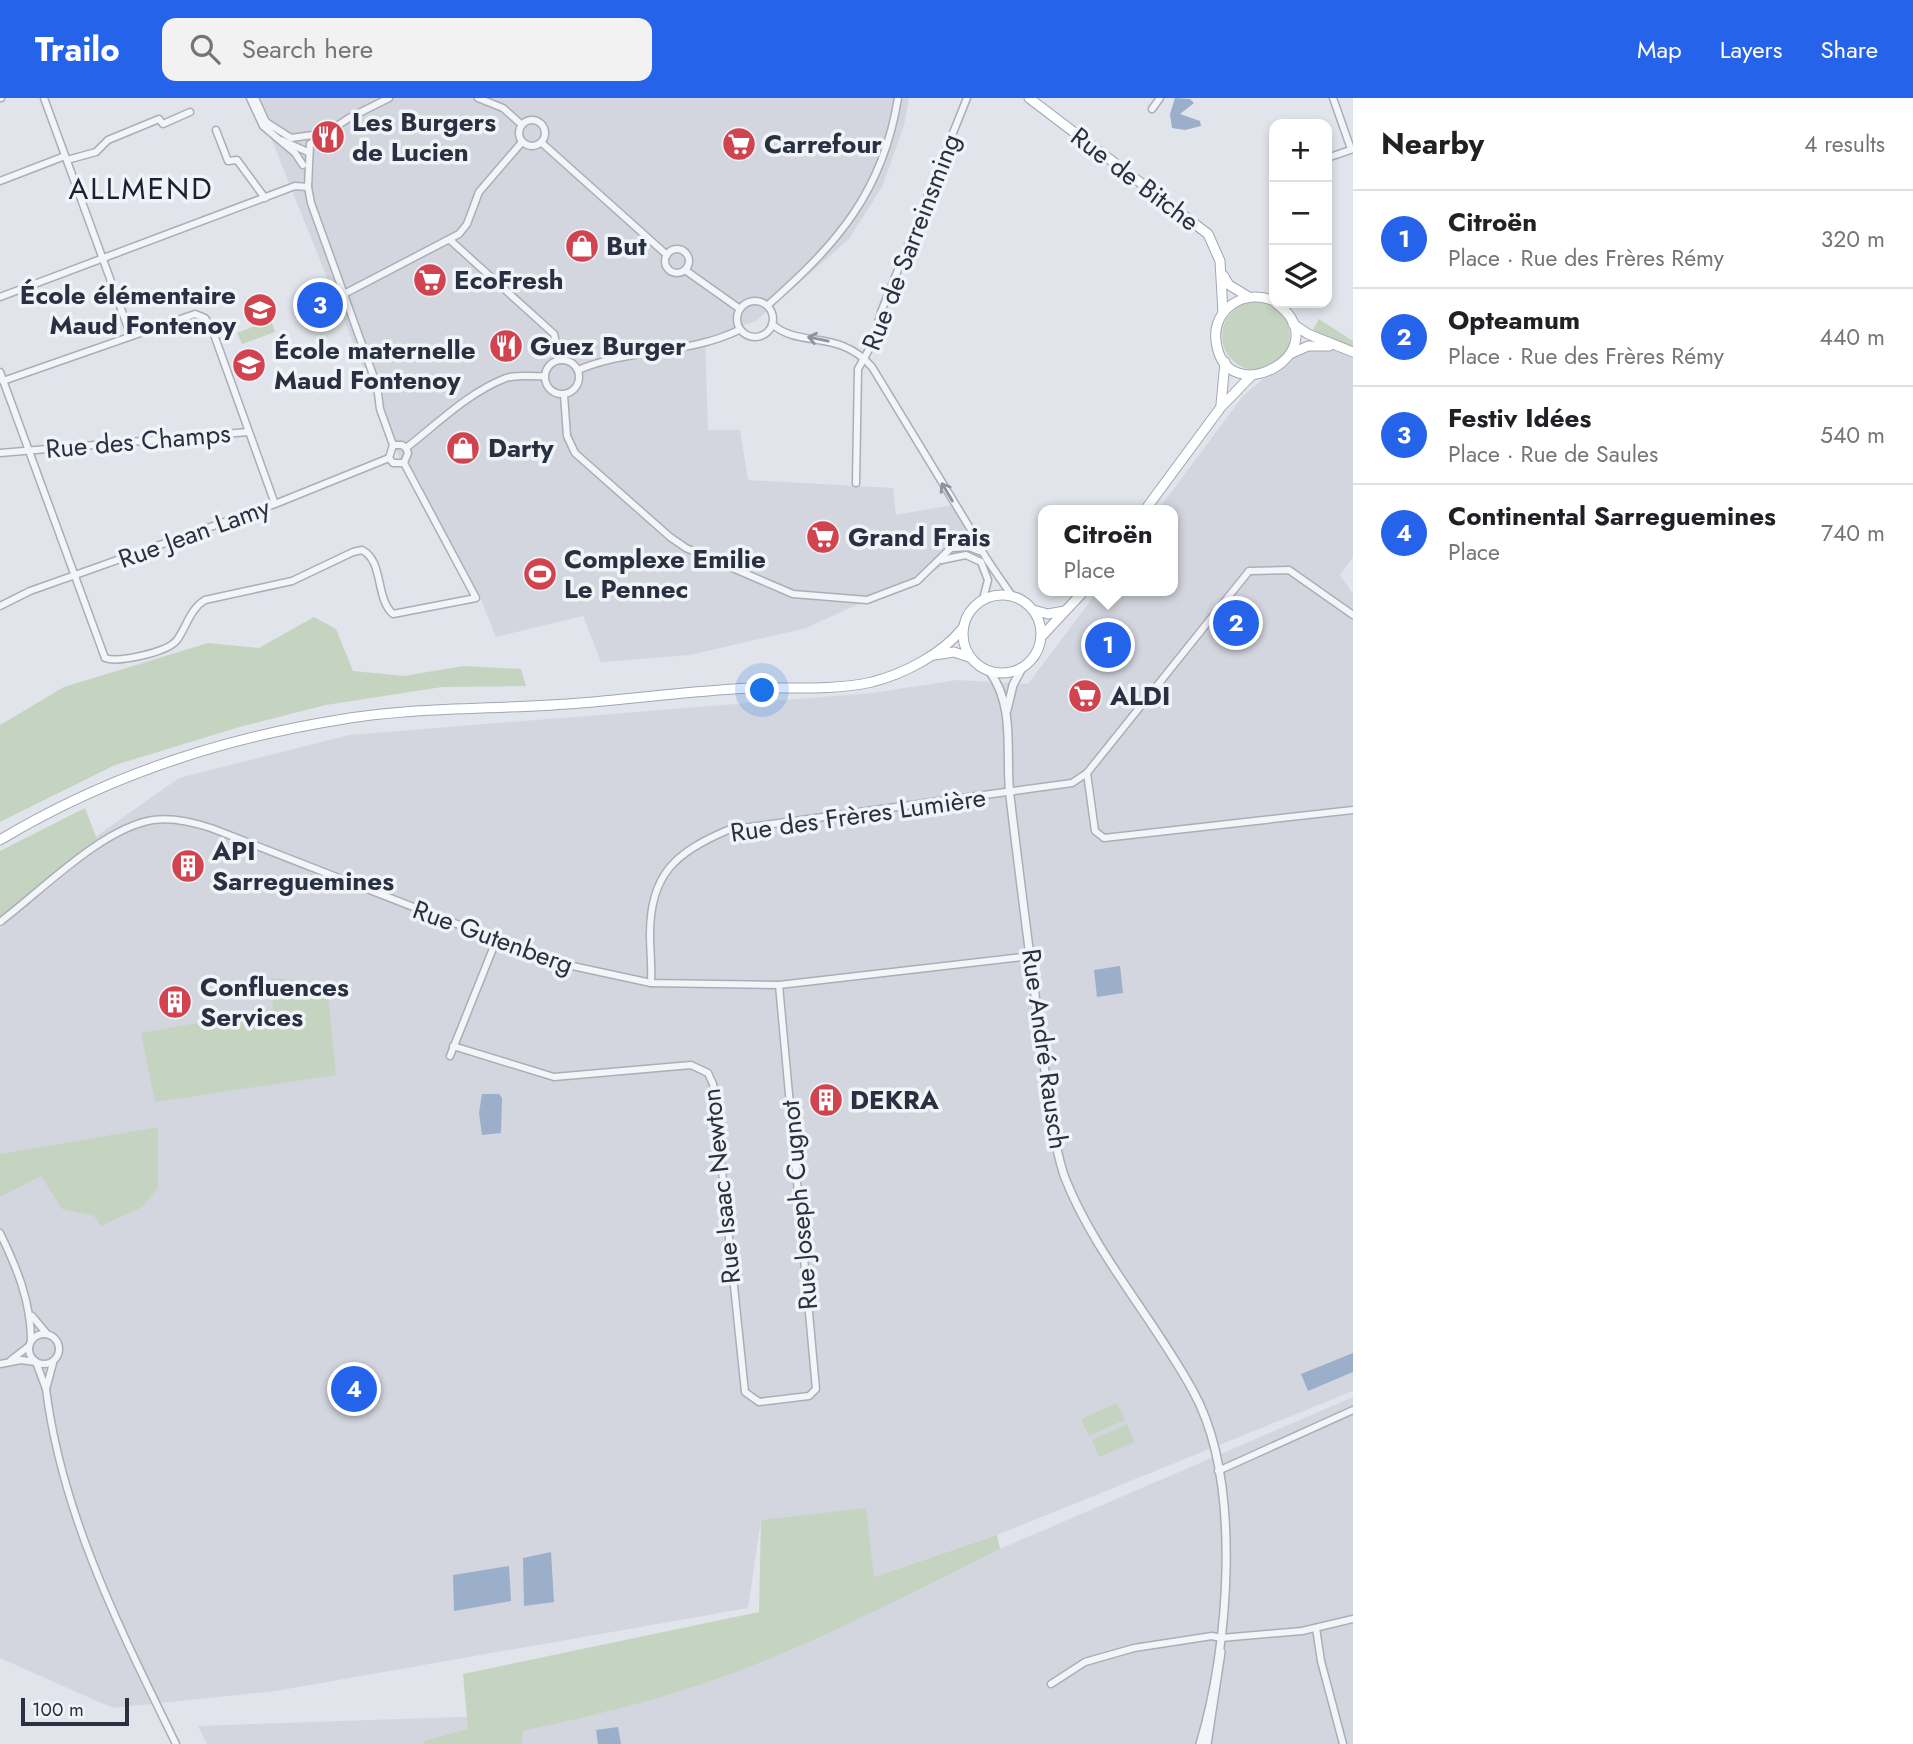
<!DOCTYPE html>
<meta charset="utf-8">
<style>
body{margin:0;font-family:Jost,sans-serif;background:#f2f2f2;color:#202124}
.controls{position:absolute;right:21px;top:21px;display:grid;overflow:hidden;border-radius:14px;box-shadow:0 4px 10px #0003}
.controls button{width:63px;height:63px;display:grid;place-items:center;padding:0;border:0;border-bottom:2px solid #e0e0e0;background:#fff;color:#202124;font:35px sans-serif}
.scale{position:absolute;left:21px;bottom:18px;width:108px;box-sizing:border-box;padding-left:7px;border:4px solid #293042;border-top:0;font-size:19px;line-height:24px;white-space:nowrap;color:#293042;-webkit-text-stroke:5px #f0f3f7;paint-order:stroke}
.you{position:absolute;left:763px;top:593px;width:24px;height:24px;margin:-18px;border:5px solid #fff;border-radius:50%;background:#1a73e8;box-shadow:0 0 0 10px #1a73e833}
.badge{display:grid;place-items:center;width:46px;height:46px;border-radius:50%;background:#2563eb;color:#fff;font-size:23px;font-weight:700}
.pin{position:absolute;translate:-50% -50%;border:4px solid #fff;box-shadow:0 2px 7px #0006}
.popup{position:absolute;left:1038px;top:407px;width:140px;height:91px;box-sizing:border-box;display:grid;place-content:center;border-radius:14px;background:#fff;filter:drop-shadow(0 2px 5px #0005);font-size:23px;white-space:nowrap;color:#757577}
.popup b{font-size:26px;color:#202124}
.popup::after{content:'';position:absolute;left:50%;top:100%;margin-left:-14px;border:14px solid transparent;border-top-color:#fff}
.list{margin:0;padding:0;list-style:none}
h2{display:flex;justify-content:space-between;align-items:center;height:91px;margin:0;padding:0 28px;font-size:30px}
h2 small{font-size:23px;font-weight:400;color:#757577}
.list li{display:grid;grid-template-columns:46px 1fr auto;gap:21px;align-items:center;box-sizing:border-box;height:98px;padding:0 28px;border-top:2px solid #e0e0e0}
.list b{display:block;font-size:26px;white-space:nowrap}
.list p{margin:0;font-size:23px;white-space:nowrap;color:#757577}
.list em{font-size:23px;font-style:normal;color:#757577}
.icon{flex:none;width:38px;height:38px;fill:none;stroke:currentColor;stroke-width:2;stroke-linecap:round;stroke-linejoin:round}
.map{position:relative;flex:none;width:1353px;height:1646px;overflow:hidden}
header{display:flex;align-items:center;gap:42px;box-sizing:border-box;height:98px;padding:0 35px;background:#2563eb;color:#fff}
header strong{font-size:33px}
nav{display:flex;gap:38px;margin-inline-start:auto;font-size:24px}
.search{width:490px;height:63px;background:#f2f2f2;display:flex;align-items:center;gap:18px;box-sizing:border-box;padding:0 24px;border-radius:14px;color:#757577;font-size:26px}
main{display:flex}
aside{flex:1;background:#fff}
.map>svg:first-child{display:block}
.built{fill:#d3d6df}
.green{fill:#c5d4c1}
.water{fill:#9bafcb}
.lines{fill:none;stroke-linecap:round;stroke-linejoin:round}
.minor-casing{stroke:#aaaeb8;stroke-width:9}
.tertiary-casing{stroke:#aaaeb8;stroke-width:10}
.primary-casing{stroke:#a0a7b6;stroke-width:11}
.minor{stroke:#f3f5f8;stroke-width:6}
.tertiary{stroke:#f3f5f8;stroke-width:7}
.primary{stroke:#fff;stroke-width:9}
.oneway{stroke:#8e929d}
.labels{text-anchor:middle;stroke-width:7;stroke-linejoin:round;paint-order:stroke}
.poi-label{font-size:26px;font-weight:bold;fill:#293042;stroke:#f0f3f7;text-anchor:start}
.street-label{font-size:26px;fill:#293042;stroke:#f0f3f7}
.quarter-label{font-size:30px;letter-spacing:2px;fill:#1b2133;stroke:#f0f3f7}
</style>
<header>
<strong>Trailo</strong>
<div class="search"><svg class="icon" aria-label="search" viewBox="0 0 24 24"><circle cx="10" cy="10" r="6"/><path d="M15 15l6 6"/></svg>Search here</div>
<nav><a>Map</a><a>Layers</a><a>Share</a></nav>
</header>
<main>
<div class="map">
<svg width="1353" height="1646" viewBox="0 0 1353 1646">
<rect width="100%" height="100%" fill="#e1e4ea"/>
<g class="built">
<path d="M 255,0 L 909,0 L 904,27 L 882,89 L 849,141 L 756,223 L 705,240 L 708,332 L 740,332 L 748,382 L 893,390 L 896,417 L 957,406 L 986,442 L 908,488 L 867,502 L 806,530 L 690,557 L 601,564 L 583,518 L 496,539 L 480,499 L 399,359 Z"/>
<path d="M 1324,229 L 1353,253 L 1353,459 L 1340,477 L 1353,496 L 1353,1293 L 997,1437 L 874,1479 L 761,1422 L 748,1510 L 276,1593 L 113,1610 L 0,1560 L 0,831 L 50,771 L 179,680 L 349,637 L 872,595 L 957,582 L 1028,586 L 1098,493 L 1173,493 L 1173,412 L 1158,412 L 1243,298 Z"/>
<path d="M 1353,1299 L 1353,1646 L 207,1646 L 198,1628 L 607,1614 L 858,1520 L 1000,1451 Z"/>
</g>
<g class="green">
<circle cx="1256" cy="238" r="34"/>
<path d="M 1319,221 L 1353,243 L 1353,248 L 1312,234 Z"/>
<path d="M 271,222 L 275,234 L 242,246 L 237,235 Z"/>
<path d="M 314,519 L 336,531 L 353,573 L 404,578 L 463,568 L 521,571 L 526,588 L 442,589 L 326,607 L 243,628 L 115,667 L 0,724 L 0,627 L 64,589 L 208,545 L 259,550 Z"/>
<path d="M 85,710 L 98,744 L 0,821 L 0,753 Z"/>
<path d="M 271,880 L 327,885 L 336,977 L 155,1004 L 141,935 L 273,911 Z"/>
<path d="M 158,1029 L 158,1090 L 142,1109 L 101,1128 L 94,1118 L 62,1111 L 41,1078 L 0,1099 L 0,1056 Z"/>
<path d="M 1117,1305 L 1125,1322 L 1089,1338 L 1081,1321 Z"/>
<path d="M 1127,1326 L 1135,1344 L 1099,1359 L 1092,1342 Z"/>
<path d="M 866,1410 L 874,1479 L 997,1437 L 1000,1451 C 905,1498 809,1549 708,1584 C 648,1605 585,1619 523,1633 L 522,1646 L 425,1646 L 424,1643 L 468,1631 L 463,1576 L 759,1514 L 761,1422 Z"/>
</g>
<g class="water">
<path d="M 1175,0 L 1190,1 L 1194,5 L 1180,16 L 1200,23 L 1201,28 L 1185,32 L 1172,30 L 1170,16 Z"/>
<path d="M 1120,868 L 1123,895 L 1097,899 L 1094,872 Z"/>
<path d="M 482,996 L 499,996 L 502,1000 L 501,1035 L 482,1037 L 479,1015 Z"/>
<path d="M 1353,1255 L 1353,1274 L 1308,1293 L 1301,1276 Z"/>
<path d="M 551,1454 L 554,1504 L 524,1508 L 523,1460 Z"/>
<path d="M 509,1468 L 511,1503 L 454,1513 L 453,1477 Z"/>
<path d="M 618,1629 L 621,1646 L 598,1646 L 596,1632 Z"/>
</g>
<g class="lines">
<g class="minor-casing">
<g id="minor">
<path d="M 0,0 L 1,0"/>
<path d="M 44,0 L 131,238"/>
<path d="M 250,0 L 263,28 L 295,55 L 303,67"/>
<path d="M 255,0 L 270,33"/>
<path d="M 389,0 L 349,20 L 310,46 L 308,89 L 311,105 L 377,288 L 380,311 L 393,347"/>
<path d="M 478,0 L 503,10 L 522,27"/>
<path d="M 1333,0 L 1351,51"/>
<path d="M 1152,11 L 1160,0"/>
<circle cx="532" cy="35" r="13"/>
<path d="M 266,24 L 291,40 L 320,36"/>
<path d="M 216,32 L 228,63 L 237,62 L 265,100"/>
<path d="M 281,42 L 308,54"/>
<path d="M 542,45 L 667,157"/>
<path d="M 1327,60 L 1353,51"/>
<path d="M 67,62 L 96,54 L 108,42 L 159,21 L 163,26 L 190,14"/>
<path d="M 0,83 L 65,58"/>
<path d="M 450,142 L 554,236 L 560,262"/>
<circle cx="677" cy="163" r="12"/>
<path d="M 685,172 L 740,211"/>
<path d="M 344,196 L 459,136 L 467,126 L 479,94 L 522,44"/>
<path d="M 0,199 L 295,88 L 308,89"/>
<circle cx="755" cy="221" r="18"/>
<path d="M 768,207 C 837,146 883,94 898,0"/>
<path d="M 772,226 C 800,251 838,230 872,269 L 979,445 C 979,453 1006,488 1012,498"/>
<circle cx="562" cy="279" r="17"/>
<path d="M 578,272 C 630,250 688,257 739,232"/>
<path d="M 0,274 L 105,560 C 119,565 168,554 177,542 C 187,528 190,511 205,502 L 292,483 L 353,454 L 362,452 C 384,463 375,500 393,516 L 476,500 L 404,365"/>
<path d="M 3,283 L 195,216 L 205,220 L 212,231 L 275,406"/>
<path d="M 564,297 L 567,338 L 575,355 L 670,439 L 686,450 L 793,496 L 867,502 L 917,483 L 951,450 L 969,449 L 979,453"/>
<path d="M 406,350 C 437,326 469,294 506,280 C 519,276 531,279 544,278"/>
<path d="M 0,355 L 248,334"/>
<path d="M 389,360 L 393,365 L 404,365 L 408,355 L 406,350"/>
<path d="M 389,360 L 393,347 L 402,347 L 406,350"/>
<path d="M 856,385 L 858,271 L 872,246 L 881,214 L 967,0"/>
<path d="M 941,462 L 966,457 L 981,464 L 988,482 L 983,501"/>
<path d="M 0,508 L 30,493 L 275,406 L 389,360"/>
<path d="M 1087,675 L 1095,733 L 1104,740 L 1353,712"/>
<path d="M 0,824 C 41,793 102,730 153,722 C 172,719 193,724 211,730 L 554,864 L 651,885 L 779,887 L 1031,858"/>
<path d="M 651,885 C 652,868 650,852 650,836 C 650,776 676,754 728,732 L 1072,685 L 1087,675 L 1249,473 L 1289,472 L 1353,517"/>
<path d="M 453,948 L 554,979 L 691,967 L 708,975 L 713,986 L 745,1294 L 759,1304 L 809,1298 L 816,1291 L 779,887"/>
<path d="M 450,958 L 496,843"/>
<path d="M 0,1135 C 17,1170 31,1204 31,1243"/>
<path d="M 32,1218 L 47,1236"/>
<circle cx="44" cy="1251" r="15"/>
<path d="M 11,1262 L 29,1248"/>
<path d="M 0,1266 L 21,1262 L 36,1264 L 46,1291 L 53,1265"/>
<path d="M 46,1291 C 62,1418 121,1533 176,1646"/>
<path d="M 1218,1373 L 1353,1312"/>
<path d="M 1316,1530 L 1321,1563 L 1343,1646"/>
<path d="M 1051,1586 L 1085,1564 L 1134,1550 L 1212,1538 L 1221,1540 L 1302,1533 L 1353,1521"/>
</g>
</g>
<g class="tertiary-casing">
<g id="tertiary">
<path d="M 990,574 C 1016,610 1005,657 1010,698 C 1023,809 1038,918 1052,1028 C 1056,1045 1059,1064 1065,1080 C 1095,1156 1154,1221 1193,1293 C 1243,1383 1229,1550 1200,1646"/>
<path d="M 1007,612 L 1013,587 L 1022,570"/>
<path d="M 1207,1646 L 1221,1554"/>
</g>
</g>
<g class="primary-casing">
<g id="primary">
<path d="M 1029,0 L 1208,136 L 1220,163 L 1223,215"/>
<path d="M 1223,177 L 1229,187 L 1249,199"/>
<path d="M 1274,203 C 1246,190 1212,210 1216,243 C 1225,317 1342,253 1276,205"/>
<path d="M 1293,226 L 1308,236 L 1353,254"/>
<path d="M 1290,256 L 1308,248 L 1329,248"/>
<path d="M 1221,307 L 1225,264"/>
<path d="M 1145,412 L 1221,309 L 1252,277"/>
<circle cx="1002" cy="536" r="39"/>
<path d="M 1033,512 L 1048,516 L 1065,513"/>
<path d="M 1041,539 L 1084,493"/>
<path d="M 934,557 L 954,554 L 969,559"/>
<path d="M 0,742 C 103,680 220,641 338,622 C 418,608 500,612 581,605 C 632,601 683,594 734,591 C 779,588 828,594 872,584 C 903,576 941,557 962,531"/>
</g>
</g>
<use href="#minor" class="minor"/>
<use href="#tertiary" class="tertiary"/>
<use href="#primary" class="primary"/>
</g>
<defs><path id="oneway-shaft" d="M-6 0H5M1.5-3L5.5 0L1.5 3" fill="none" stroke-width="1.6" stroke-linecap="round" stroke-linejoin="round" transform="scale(1.75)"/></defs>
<g class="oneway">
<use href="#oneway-shaft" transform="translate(818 241) rotate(-168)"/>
<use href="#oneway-shaft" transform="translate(947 394) rotate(-121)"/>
</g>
<defs>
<g id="restaurant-disc" transform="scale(1.75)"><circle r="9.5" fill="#d1434f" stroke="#f0f3f7"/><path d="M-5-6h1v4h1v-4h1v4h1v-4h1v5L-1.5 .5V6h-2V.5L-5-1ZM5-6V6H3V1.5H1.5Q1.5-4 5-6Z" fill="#fff"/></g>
<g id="supermarket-disc" transform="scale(1.75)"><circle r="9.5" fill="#d1434f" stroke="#f0f3f7"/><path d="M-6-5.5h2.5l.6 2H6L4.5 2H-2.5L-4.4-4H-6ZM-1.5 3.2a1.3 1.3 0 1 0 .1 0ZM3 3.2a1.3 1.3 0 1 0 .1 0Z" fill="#fff"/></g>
<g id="shop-disc" transform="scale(1.75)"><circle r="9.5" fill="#d1434f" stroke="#f0f3f7"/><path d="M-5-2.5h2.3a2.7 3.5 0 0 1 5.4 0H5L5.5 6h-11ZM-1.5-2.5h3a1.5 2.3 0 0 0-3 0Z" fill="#fff"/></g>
<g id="school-disc" transform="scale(1.75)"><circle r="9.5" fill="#d1434f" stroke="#f0f3f7"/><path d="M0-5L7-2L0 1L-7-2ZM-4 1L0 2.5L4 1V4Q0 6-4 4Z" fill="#fff"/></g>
<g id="stadium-disc" transform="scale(1.75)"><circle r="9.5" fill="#d1434f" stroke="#f0f3f7"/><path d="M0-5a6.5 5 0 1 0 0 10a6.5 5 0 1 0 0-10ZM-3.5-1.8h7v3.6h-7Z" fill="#fff"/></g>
<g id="building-disc" transform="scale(1.75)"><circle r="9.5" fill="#d1434f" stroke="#f0f3f7"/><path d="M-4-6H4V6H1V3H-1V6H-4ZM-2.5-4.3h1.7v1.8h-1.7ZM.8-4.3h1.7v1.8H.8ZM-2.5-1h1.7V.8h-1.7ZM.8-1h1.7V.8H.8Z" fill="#fff"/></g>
</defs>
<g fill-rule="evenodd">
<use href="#restaurant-disc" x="328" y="39"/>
<use href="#supermarket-disc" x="739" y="46"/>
<use href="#shop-disc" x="582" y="148"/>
<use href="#supermarket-disc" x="430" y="182"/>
<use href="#school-disc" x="260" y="212"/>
<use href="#restaurant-disc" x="506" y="248"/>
<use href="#school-disc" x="249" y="267"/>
<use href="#shop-disc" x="463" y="350"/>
<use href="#supermarket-disc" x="823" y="439"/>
<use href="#stadium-disc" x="540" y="476"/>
<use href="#supermarket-disc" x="1085" y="598"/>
<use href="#building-disc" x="188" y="768"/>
<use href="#building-disc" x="175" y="904"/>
<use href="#building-disc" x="826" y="1002"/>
</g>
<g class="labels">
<g class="poi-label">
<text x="352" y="33">Les Burgers<tspan x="352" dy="30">de Lucien</tspan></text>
<text x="764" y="55">Carrefour</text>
<text x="606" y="157">But</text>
<text x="454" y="191">EcoFresh</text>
<text x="236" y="206" text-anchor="end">École élémentaire<tspan x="236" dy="30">Maud Fontenoy</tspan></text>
<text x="530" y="257">Guez Burger</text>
<text x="274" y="261">École maternelle<tspan x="274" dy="30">Maud Fontenoy</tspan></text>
<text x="488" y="359">Darty</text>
<text x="848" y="448">Grand Frais</text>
<text x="564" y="470">Complexe Emilie<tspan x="564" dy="30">Le Pennec</tspan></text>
<text x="1110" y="607">ALDI</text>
<text x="212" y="762">API<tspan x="212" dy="30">Sarreguemines</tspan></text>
<text x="200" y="898">Confluences<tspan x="200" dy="30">Services</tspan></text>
<text x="850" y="1011">DEKRA</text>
</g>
<g class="street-label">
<text transform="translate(1135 81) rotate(37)" y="9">Rue de Bitche</text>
<text transform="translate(911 144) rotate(-69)" y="9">Rue de Sarreinsming</text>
<text transform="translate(138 343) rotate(-5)" y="9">Rue des Champs</text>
<text transform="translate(194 435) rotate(-20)" y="9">Rue Jean Lamy</text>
<text transform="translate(858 717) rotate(-8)" y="9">Rue des Frères Lumière</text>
<text transform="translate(493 839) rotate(20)" y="9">Rue Gutenberg</text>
<text transform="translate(1045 951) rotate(82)" y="9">Rue André Rausch</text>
<text transform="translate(721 1088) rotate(-96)" y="9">Rue Isaac Newton</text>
<text transform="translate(799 1107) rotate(-95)" y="9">Rue Joseph Cugnot</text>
</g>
<g class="quarter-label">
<text x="141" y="101">ALLMEND</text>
</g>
</g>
</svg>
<div class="controls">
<button>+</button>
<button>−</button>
<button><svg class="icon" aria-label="layers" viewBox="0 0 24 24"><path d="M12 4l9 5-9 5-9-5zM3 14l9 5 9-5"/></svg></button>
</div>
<div class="scale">100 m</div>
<div class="you"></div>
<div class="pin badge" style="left:1108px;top:547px">1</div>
<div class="popup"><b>Citroën</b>Place</div>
<div class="pin badge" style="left:1236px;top:525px">2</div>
<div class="pin badge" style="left:320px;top:207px">3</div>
<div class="pin badge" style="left:354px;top:1291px">4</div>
</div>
<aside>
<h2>Nearby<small>4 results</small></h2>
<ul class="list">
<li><span class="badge">1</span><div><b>Citroën</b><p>Place · Rue des Frères Rémy</p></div><em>320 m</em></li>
<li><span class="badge">2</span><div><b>Opteamum</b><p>Place · Rue des Frères Rémy</p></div><em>440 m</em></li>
<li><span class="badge">3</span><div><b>Festiv Idées</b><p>Place · Rue de Saules</p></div><em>540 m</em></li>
<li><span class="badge">4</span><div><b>Continental Sarreguemines</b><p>Place</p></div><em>740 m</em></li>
</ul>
</aside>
</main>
